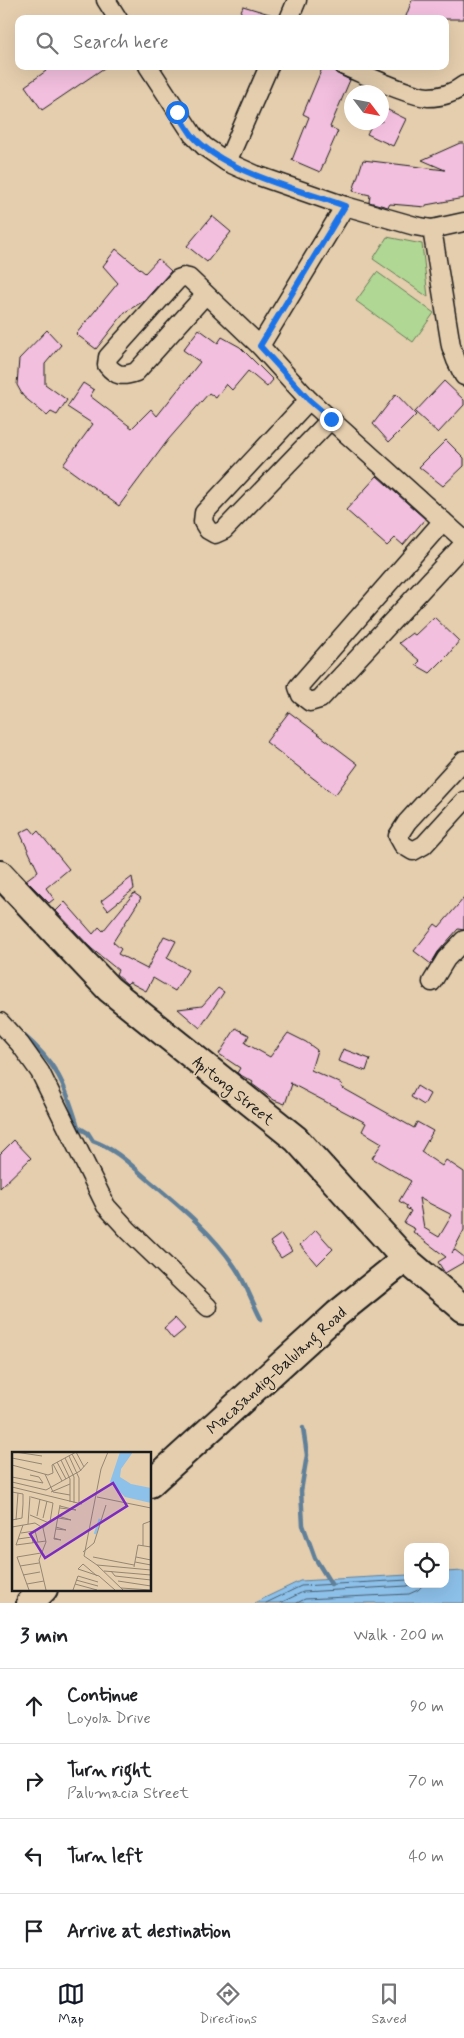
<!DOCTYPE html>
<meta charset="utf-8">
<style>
body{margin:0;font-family:Mynerve,sans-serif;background:#f2f2f2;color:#202124}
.controls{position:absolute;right:15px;bottom:15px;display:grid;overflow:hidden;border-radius:10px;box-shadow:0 5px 20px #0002}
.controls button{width:45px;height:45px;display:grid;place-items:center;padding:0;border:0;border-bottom:1px solid #e0e0e0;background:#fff;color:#202124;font:25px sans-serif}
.compass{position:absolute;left:344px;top:85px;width:45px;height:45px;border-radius:50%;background:#fff;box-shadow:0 5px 20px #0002;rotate:122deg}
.stop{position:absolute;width:15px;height:15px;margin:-11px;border:4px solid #1a73e8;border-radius:50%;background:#fff}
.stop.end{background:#1a73e8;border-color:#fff;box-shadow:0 1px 5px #0008}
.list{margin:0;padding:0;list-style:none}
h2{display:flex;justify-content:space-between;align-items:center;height:65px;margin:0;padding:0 20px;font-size:21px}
h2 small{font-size:16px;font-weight:400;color:#757577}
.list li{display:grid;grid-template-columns:32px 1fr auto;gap:15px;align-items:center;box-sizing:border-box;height:75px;padding:0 20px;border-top:1px solid #e0e0e0}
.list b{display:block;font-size:19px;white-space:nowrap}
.list p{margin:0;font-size:16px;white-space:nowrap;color:#757577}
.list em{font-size:16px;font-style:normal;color:#757577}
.icon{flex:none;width:28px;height:28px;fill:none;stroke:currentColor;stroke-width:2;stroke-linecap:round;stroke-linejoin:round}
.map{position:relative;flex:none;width:464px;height:1603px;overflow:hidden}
.search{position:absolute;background:#fff;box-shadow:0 5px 20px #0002;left:15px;right:15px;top:15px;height:55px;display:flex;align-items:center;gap:12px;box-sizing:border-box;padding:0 18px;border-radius:10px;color:#757577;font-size:19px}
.sheet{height:365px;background:#fff}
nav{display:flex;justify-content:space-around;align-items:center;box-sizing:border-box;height:70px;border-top:1px solid #e0e0e0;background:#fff;font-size:14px;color:#757577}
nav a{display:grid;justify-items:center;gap:2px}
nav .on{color:#111827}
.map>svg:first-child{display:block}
.green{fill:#b0d794;stroke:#667a58}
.water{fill:#8dc1ea;stroke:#607f98}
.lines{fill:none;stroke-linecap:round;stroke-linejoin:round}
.shore{stroke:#495e6e;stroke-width:1}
.stream{stroke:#607f98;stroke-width:4.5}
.building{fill:#f2bfde;stroke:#1c1c1c;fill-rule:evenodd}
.street-casing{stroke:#1c1c1c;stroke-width:21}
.secondary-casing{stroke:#1c1c1c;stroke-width:30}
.street{stroke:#e5ceae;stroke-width:18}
.secondary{stroke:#e5ceae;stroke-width:26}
.route{stroke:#1a73e8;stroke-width:6}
.labels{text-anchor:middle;stroke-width:4;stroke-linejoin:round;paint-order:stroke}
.street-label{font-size:16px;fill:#1c1c1c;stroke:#e5ceae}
.inset-river{fill:none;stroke:#8dc1ea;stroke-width:2.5}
.inset-road{fill:none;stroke:#958774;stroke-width:1}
.view{fill:#7b2cbf;fill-opacity:0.15;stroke:#7b2cbf;stroke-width:2.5}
.inset-edge{fill:none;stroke:#1c1c1c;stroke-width:2.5}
</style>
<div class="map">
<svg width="464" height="1603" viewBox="0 0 464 1603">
<rect width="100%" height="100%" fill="#e5ceae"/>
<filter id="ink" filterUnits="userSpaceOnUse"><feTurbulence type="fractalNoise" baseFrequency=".02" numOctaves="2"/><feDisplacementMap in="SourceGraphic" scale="10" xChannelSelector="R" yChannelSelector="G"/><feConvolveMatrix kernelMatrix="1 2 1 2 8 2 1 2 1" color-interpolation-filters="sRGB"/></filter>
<g filter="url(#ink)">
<g class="green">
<path d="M 387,237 L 422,244 L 428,297 L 373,259 Z"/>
<path d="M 377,272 L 434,313 L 413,342 L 356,301 Z"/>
</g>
<path class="water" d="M 464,1571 L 464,1603 L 254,1603 L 300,1581 L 408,1575 L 408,1584 L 445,1584 L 445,1572 Z"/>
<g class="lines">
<g class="shore">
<path d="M 266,1603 L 301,1586 L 408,1580"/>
<path d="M 280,1603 L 303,1592 L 407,1586 L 414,1584"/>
<path d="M 297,1603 L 305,1599 L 409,1594 L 418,1590 L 424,1584"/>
</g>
<g class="stream">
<path d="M 21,1033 C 57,1063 65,1084 78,1127 L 88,1133 L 93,1141 C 116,1149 133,1167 152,1183 C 182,1208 213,1234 235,1267 C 246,1283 252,1302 261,1319"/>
<path d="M 303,1428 L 307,1455 L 301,1491 L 303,1525 L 315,1558 L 331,1584"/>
</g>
</g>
<g class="building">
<path d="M 412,0 L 464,0 L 464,19 L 405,19 Z"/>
<path d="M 243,6 L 276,16 L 275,19 L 238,19 Z"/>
<path d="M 42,66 L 107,66 L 42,110 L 25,86 L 46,71 Z"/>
<path d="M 323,66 L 334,66 L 336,73 L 350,80 L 330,127 L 338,131 L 320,172 L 292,160 L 309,117 L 303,114 Z"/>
<path d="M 382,107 L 406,119 L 393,146 L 367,134 L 373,122 L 382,122 Z"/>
<path d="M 460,143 L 464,143 L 464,198 L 426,205 L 426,207 L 390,204 L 388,207 L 369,202 L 370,195 L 353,191 L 363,160 L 445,170 L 422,160 Z"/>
<path d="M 212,216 L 231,232 L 207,262 L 187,246 Z"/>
<path d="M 116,249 L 145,273 L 158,259 L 171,271 L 144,301 L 125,312 L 96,349 L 76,334 L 118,283 L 103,266 Z"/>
<path d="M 199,329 L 218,343 L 222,337 L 240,347 L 273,380 L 267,387 L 248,371 L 232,390 L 226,384 L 216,398 L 209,393 L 168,440 L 119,506 L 63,465 L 93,424 L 67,407 L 83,383 L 94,390 L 90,396 L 132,428 L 151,409 L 157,416 L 200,362 L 183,350 Z"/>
<path d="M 47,330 L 61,345 L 45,364 L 45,384 L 67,400 L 57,415 L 51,412 L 47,416 L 23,396 L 17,385 L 19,359 Z"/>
<path d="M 444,381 L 464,400 L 464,405 L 438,433 L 415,412 Z"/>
<path d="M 396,394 L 416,415 L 389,442 L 373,424 Z"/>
<path d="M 446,440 L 464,458 L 464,466 L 443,486 L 419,467 Z"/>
<path d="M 377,476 L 425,519 L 403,545 L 395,538 L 387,546 L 346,510 Z"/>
<path d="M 434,617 L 459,641 L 448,655 L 430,673 L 416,665 L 420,661 L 399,643 L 412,633 L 415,635 Z"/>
<path d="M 289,712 L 358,764 L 335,795 L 266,742 Z"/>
<path d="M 30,828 L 35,834 L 38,831 L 69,869 L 46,888 L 54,899 L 49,903 L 26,880 L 38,871 L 20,833 Z"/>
<path d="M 132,877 L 134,889 L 108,910 L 101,901 Z"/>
<path d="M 134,893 L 141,898 L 113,942 L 121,949 L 118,954 L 147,969 L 164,936 L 176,941 L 167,958 L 188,970 L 175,991 L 153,978 L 146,991 L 129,982 L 127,984 L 116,974 L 118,970 L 92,949 L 56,911 L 65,902 L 93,934 L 99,927 L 103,931 Z"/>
<path d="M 464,898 L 464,930 L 458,929 L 438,952 L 431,964 L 414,951 L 435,924 L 439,927 Z"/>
<path d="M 218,988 L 224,992 L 200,1028 L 178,1009 L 202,1006 Z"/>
<path d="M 236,1028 L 249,1035 L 245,1043 L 270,1057 L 288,1033 L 306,1042 L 317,1050 L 311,1070 L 342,1084 L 341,1087 L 414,1128 L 417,1122 L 433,1131 L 421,1152 L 442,1166 L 446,1160 L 464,1172 L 464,1230 L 452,1253 L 455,1250 L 464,1257 L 464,1262 L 445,1273 L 438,1262 L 446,1257 L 413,1232 L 415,1229 L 404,1223 L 411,1211 L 406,1208 L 407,1206 L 399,1201 L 411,1181 L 372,1158 L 382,1143 L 362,1131 L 366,1123 L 290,1083 L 292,1084 L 285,1104 L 274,1100 L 252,1084 L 253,1082 L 237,1073 L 240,1068 L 219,1054 ZM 419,1198 L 452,1215 L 439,1237 L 424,1228 Z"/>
<path d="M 343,1049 L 370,1059 L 366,1071 L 338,1061 Z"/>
<path d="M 417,1086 L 430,1094 L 424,1105 L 411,1097 Z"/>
<path d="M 14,1140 L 31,1158 L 0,1188 L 0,1154 Z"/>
<path d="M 316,1230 L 333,1249 L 317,1265 L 300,1245 Z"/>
<path d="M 281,1234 L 292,1251 L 281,1258 L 270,1242 Z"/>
<path d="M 175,1318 L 185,1329 L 173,1339 L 164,1328 Z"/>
</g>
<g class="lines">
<g class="street-casing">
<g id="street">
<path d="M 106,0 L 118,19"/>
<path d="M 289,19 L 297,0"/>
<path d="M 148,66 L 193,135 L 205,147 L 227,162 L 256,175 L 345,206 L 415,226 L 432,229 L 464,222"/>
<path d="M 344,66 C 364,74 408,96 428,97 C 441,97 454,93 464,85"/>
<path d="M 227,162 L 269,66"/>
<path d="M 432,229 L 451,346 L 456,360 L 464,376"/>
<path d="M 205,295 L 136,372 C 122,377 116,376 107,365 L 108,357 L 178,279 L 184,277 L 189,278 L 260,346 L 309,400 L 464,540"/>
<path d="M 260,346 L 345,206"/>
<path d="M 309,400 L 204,513 L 203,522 L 208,530 L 215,534 L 224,530 L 331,419"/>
<path d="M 443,521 L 298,687 L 301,695 L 310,702 L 320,699 L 464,544"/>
<path d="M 464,760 L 407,822 L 398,836 L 403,845 L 413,851 L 424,845 L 464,801"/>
<path d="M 432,982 L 446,959 L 464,940"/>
<path d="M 0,1022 L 20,1044 L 40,1072 L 106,1206 L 129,1231 L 208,1307"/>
</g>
</g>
<g class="secondary-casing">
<g id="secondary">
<path d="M 0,874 L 109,989 L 296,1139 L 405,1259 L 464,1309"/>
<path d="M 150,1484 L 337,1314 L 405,1259"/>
<path d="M 30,1603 L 44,1589"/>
</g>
</g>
<use href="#street" class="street"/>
<use href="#secondary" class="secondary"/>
</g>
</g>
<g class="lines" filter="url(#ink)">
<path class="route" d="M 177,112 C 182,120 187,128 192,135 C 223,172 300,190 345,206 L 260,346 L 309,400 L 331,419"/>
</g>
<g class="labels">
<g class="street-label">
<text transform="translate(234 1090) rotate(39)" y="6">Apitong Street</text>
<text transform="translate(276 1370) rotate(-42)" y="6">Macasandig-Balulang Road</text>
</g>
</g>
<g transform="translate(12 1452)">
<rect width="139" height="139" fill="#e5ceae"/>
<path d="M 108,0 L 121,0 L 109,17 L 108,25 L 119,32 L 139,36 L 139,51 L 113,45 L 98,30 Z" fill="#8dc1ea"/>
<path class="inset-river" d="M 83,82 L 88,67"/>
<path class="inset-road" d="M 3,0 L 30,4M 64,0 L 72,15M 96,0 L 89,17 L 72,104 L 85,113 L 139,118M 60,2 L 69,19M 57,4 L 67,26 L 67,52M 0,6 L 30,12M 53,6 L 62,25 L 62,51M 49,8 L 58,27 L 58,50M 45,10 L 54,27M 41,12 L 50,29M 0,13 L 36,23 L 41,21 L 40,13 L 64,0M 33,22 L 41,40 L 58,43M 18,23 L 27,25 L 31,31M 0,25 L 31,31M 0,30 L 34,38 L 68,19 L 76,10M 0,35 L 70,52M 0,40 L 11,42 L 11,52 L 10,66 L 0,68M 39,40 L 58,32M 19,45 L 41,51 L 38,70 L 31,76M 85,45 L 139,56M 48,56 L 64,58 L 48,54M 18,63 L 37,71M 25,64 L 28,47M 31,66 L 35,49M 46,66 L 59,68 L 46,64M 4,68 L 6,41M 16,72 L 18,44M 11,73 L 4,93 L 34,89M 0,75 L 23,71 L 31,76 L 34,90 L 27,108 L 34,138M 44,77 L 54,78 L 44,75M 9,81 L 23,79 L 26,90M 42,86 L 49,88 L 42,87 L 48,53M 6,87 L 20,85 L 21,91M 131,94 L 131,72 L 139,69M 71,100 L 82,91 L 94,53M 81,105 L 122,113M 124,105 L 139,108M 123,110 L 139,113M 85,113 L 111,138M 8,114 L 27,111M 122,115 L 126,93 L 139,95M 92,119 L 139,123M 99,119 L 103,124 L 139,128M 11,123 L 28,120M 85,124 L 71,112 L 66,117 L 87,124 L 103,138M 64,128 L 86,134M 106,129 L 139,134M 15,132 L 32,129M 63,132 L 85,138M 109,136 L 139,138M 17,138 L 5,105 L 29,101M 61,138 L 66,124 L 86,130"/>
<path class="view" d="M 101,31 L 115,54 L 33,106 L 18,82 Z"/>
<rect width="139" height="139" class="inset-edge"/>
</g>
</svg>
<div class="controls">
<button><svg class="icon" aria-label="locate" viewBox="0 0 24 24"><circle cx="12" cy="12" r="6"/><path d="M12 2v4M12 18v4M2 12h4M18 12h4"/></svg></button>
</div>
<svg class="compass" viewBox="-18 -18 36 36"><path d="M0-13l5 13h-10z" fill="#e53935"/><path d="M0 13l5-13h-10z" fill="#757577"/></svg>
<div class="stop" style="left:177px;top:112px"></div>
<div class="stop end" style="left:331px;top:419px"></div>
<div class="search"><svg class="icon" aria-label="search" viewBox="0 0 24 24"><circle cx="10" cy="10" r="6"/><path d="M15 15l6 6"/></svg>Search here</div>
</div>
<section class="sheet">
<h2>3 min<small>Walk · 200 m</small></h2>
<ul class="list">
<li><svg class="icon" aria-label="ahead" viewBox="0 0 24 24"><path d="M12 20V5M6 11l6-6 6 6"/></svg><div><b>Continue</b><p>Loyola Drive</p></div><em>90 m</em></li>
<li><svg class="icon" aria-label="right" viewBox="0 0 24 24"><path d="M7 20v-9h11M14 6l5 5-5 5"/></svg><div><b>Turn right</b><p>Palumacia Street</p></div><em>70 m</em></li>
<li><svg class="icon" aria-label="left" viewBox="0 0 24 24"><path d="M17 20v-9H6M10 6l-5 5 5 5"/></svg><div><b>Turn left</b></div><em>40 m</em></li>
<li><svg class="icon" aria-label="arrive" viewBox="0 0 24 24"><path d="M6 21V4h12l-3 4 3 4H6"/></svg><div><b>Arrive at destination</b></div></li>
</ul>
</section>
<nav>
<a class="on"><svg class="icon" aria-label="map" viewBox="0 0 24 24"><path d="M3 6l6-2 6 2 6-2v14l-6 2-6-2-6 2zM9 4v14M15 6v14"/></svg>Map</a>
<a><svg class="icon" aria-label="directions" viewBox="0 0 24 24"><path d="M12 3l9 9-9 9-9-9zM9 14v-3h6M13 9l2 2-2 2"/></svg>Directions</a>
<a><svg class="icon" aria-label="saved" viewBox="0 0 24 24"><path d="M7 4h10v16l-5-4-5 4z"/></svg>Saved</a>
</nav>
